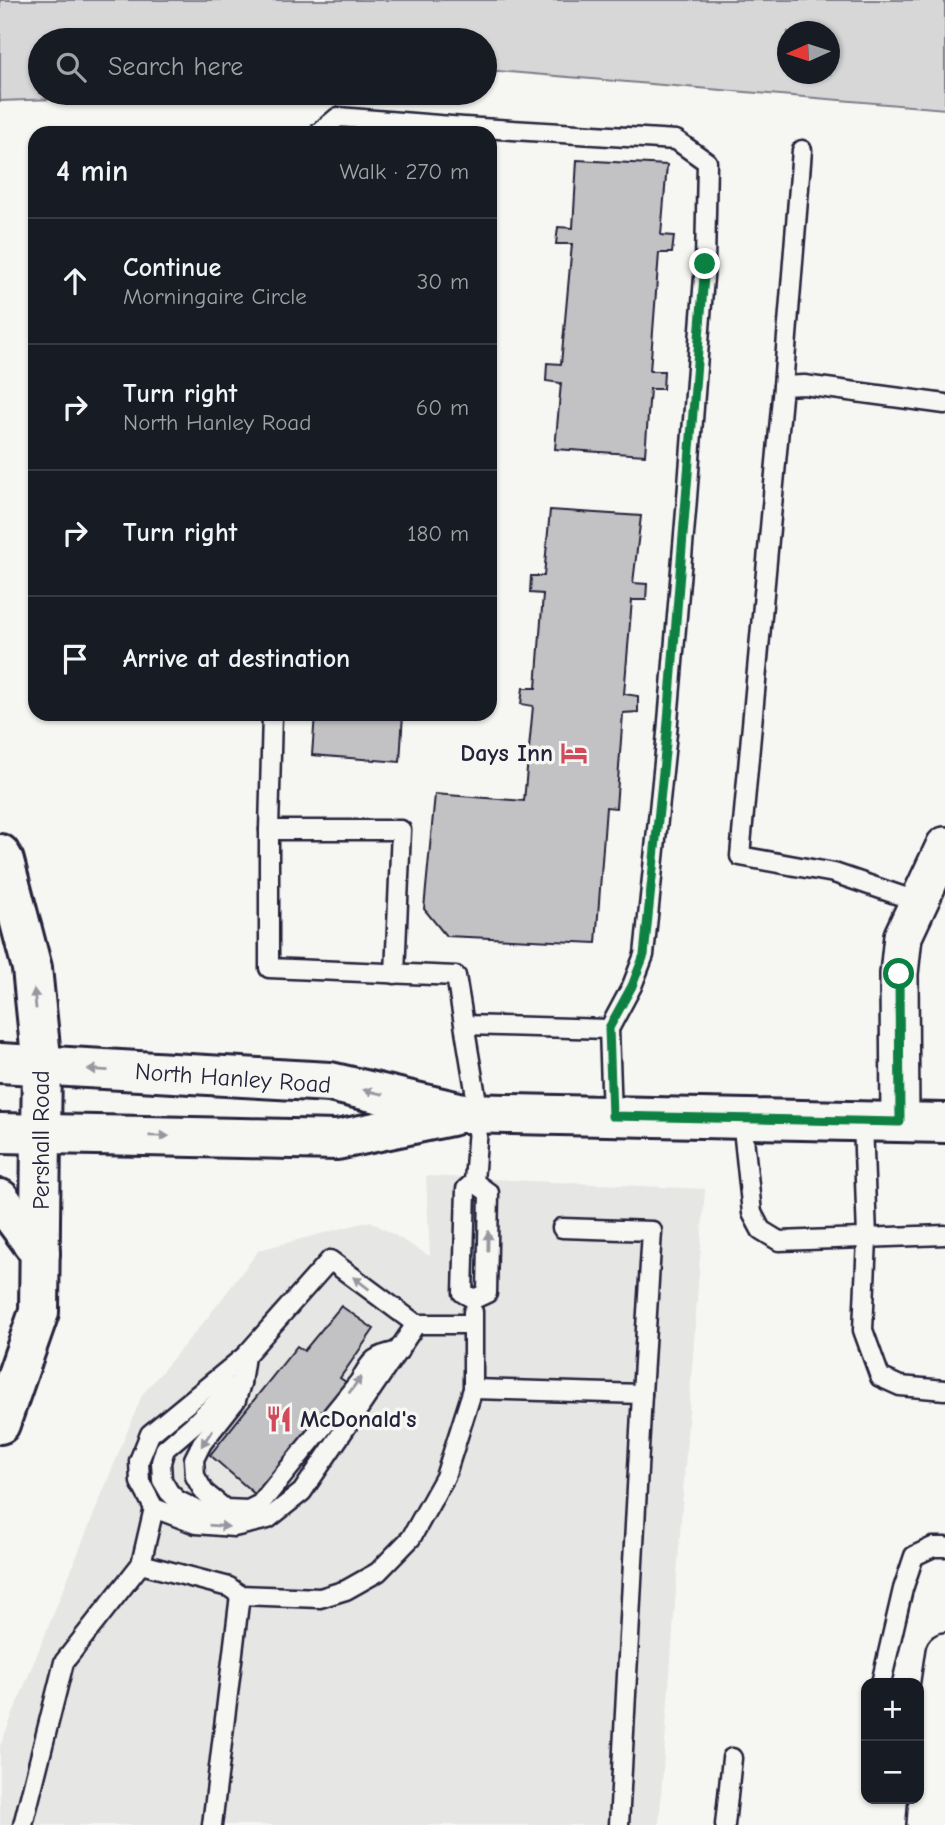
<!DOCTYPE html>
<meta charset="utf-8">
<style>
body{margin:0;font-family:"Comic Neue",sans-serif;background:#242831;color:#f1f3f6}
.controls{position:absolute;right:21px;bottom:21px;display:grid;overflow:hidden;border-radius:14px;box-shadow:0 2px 5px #0004}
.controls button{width:63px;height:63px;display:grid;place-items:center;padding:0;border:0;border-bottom:2px solid #363941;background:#171b24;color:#f1f3f6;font:35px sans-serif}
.compass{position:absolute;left:777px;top:21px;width:63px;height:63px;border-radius:50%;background:#171b24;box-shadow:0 2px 5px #0004;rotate:267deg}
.stop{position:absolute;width:21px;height:21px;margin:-16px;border:5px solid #0b8043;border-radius:50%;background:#fff}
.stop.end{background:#0b8043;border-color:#fff;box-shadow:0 2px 7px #0008}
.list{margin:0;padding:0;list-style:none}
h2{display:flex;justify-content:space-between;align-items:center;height:91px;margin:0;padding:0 28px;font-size:30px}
h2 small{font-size:23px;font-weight:400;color:#9ea1a6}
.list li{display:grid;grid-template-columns:46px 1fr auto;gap:21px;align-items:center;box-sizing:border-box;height:126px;padding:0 28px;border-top:2px solid #363941}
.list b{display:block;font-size:26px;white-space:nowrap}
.list p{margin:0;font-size:23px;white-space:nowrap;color:#9ea1a6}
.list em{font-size:23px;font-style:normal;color:#9ea1a6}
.icon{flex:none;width:38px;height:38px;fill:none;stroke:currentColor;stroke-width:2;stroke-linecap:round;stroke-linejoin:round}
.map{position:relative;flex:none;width:945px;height:1825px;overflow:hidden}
.search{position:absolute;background:#171b24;box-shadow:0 2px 5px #0004;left:28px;top:28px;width:469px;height:77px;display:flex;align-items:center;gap:18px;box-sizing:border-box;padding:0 24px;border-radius:38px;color:#9ea1a6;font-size:26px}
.panel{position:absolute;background:#171b24;box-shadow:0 2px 5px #0004;left:28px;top:126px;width:469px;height:595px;border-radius:21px}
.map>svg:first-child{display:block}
.built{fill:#e6e6e4}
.green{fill:#d7d7d7;stroke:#7c7c89;stroke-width:2;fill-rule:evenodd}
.building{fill:#c2c2c4;stroke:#22223b;stroke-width:2}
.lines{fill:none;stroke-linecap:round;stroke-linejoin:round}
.service-casing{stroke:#22223b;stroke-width:23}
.minor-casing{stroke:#22223b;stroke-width:42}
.tertiary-casing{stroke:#22223b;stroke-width:44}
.primary-casing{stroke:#22223b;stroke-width:44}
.service{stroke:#f6f6f2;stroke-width:18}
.minor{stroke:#f6f6f2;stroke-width:37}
.tertiary{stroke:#f6f6f2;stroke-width:38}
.primary{stroke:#f6f6f2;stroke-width:38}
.oneway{fill:#9797a0}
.route{stroke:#0b8043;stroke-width:9}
.labels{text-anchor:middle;stroke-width:7;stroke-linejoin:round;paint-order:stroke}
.poi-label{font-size:24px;font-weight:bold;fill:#22223b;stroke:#f6f6f2;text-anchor:end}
.street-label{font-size:24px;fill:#22223b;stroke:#f6f6f2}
</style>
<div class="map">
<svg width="945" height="1825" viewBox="0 0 945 1825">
<rect width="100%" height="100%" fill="#f6f6f2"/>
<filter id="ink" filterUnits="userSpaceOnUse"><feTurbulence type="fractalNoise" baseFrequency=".0143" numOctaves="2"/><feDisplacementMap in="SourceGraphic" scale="14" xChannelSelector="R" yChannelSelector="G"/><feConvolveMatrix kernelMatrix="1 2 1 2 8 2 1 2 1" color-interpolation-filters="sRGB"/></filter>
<g filter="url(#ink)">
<path class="built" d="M 426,1176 L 705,1189 L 659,1825 L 0,1825 L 0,1746 L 142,1395 L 208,1317 L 259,1250 L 370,1221 L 430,1256 Z"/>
<path class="green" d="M 0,0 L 945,0 L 945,109 L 485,70 L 485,40 L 40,40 L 40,93 L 225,93 L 0,101 ZM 788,32 L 830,32 L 830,74 L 788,74 Z"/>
<g class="building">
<path d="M 577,160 L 667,165 L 661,235 L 674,236 L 672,253 L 659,253 L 650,371 L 664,371 L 663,389 L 650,389 L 645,455 L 555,449 L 561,383 L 546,381 L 547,363 L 561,364 L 572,244 L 556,244 L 558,227 L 573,228 Z"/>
<path d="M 550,510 L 641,516 L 633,583 L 647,584 L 646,600 L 632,600 L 624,694 L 638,696 L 638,712 L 623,713 L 616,808 L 606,807 L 596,943 L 446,936 L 424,909 L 435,794 L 524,801 L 533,706 L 521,704 L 523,688 L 536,688 L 543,594 L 530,593 L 531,576 L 544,576 Z"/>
<path d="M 315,714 L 403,714 L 400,762 L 312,755 Z"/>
<path d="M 341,1306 L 374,1329 L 340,1378 L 349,1384 L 257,1496 L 210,1455 L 297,1346 L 304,1351 Z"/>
</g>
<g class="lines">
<g class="service-casing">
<g id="service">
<path d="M 319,133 L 338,117 L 464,127 L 676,140 L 707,162 L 705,264 L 686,511 L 667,733 L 644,955 L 632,986 L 609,1029 L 612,1116"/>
<path d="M 783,386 L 802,150"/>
<path d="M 272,714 L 269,830 L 269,968 L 456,976 L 479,1114 L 474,1182 L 466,1189 L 463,1293 L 474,1299"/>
<path d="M 269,830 L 401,830 L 395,974"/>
<path d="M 919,902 L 834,873 L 740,856 L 783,386 L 804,385 L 945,404"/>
<path d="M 465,1025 L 609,1029"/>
<path d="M 742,1119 L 752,1213 L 761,1230 L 779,1241 L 945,1235"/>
<path d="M 863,1121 L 867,1238 L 863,1330 L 880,1377 L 900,1386 L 945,1390"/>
<path d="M 474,1182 L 489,1193 L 487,1293 L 474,1299"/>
<path d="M 416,1324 L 302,1492 L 268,1519 L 234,1527 L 196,1524 L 154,1508 L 140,1482 L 139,1461 L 150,1434 L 245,1356 L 330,1260 L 416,1324 L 472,1324"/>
<path d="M 245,1356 L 241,1383 L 236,1400 L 202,1443 L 194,1459 L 195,1476 L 204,1492 L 225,1509 L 248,1510 L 260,1504 L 359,1382 C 372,1360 373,1356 399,1351"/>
<path d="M 473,1389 L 642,1394 L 652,1231 L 562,1228"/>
<path d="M 225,1509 L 199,1511 L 177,1500 L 169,1492 L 162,1480 L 161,1462 L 165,1449 L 193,1425 L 227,1392 L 241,1383"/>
<path d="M 141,1564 L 229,1587 L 240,1595 L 212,1825"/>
<path d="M 240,1595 L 320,1598 L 346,1590 L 378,1572 L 411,1538 L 445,1477 L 473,1389 L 473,1312"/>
<path d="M 881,1683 L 903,1589 L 914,1556 L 933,1547 L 945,1547"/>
<path d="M 23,1825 L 64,1662 L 141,1564 L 154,1508"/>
<path d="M 619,1825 L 642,1394"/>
<path d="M 725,1825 L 732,1758"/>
</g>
</g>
<g class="minor-casing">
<g id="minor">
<path d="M 900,1122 L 899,974 L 903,936 L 945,846"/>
<path d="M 926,1825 L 933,1733 L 945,1652"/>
</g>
</g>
<g class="tertiary-casing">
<path id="tertiary" d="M 0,854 L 4,861 L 32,968 L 42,1067 L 41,1134 L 39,1312 L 0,1424"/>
</g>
<g class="primary-casing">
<g id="primary">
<path d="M 0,1063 L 330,1082 L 463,1113 L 945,1123"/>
<path d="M 0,1133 L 337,1140 L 451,1116"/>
<path d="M 0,1199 L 40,1253"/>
</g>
</g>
<use href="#service" class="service"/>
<use href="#minor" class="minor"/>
<use href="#tertiary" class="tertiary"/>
<use href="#primary" class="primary"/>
</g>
<defs><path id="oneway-solid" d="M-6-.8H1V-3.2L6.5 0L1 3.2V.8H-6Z" transform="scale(1.75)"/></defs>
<g class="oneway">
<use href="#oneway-solid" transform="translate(35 999) rotate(-96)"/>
<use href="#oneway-solid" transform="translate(98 1070) rotate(-177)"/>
<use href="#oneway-solid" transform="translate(373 1092) rotate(-167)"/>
<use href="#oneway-solid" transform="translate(159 1136) rotate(1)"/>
<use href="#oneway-solid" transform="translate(488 1241) rotate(-89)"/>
<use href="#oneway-solid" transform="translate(361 1283) rotate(-143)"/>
<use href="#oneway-solid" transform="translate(355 1385) rotate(-53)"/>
<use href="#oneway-solid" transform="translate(207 1438) rotate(124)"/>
<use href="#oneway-solid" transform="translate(219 1526) rotate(5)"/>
</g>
</g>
<g class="lines" filter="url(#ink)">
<path class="route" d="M 705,264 L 667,733 L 644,955 L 632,986 L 609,1028 L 612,1116 L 900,1122 L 899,974"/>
</g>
<defs>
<g id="hotel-bare" transform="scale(2.1)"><path d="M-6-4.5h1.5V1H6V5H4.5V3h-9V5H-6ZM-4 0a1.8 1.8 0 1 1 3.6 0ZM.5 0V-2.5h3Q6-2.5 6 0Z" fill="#d1495b" stroke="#f6f6f2" stroke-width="2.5" paint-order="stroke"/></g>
<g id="restaurant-bare" transform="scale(2.1)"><path d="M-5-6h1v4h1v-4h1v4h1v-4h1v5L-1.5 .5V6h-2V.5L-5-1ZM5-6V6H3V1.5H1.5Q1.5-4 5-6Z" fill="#d1495b" stroke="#f6f6f2" stroke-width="2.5" paint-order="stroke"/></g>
</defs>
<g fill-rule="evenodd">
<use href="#hotel-bare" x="574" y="753"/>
<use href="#restaurant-bare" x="279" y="1419"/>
</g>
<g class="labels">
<g class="poi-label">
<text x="553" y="761">Days Inn</text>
<text x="300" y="1427" text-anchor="start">McDonald's</text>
</g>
<g class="street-label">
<text transform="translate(233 1078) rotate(4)" y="8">North Hanley Road</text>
<text transform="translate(41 1140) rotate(-90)" y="8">Pershall Road</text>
</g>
</g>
</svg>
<div class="controls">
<button>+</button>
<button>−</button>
</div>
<svg class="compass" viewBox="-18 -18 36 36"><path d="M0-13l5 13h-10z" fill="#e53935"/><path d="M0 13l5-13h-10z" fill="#9ea1a6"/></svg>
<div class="stop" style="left:899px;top:974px"></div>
<div class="stop end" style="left:705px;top:264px"></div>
<div class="search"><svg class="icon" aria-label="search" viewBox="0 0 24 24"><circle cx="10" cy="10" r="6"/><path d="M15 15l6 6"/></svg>Search here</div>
<section class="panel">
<h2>4 min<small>Walk · 270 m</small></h2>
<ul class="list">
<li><svg class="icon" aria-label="ahead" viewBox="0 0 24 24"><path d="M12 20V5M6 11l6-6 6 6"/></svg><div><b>Continue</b><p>Morningaire Circle</p></div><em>30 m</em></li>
<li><svg class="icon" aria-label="right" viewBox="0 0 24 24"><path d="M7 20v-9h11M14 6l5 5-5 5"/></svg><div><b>Turn right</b><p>North Hanley Road</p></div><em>60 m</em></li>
<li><svg class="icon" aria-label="right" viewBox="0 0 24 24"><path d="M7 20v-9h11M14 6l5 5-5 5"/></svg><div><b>Turn right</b></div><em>180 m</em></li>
<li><svg class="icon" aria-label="arrive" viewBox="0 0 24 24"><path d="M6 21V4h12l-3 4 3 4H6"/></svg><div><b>Arrive at destination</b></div></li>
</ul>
</section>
</div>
